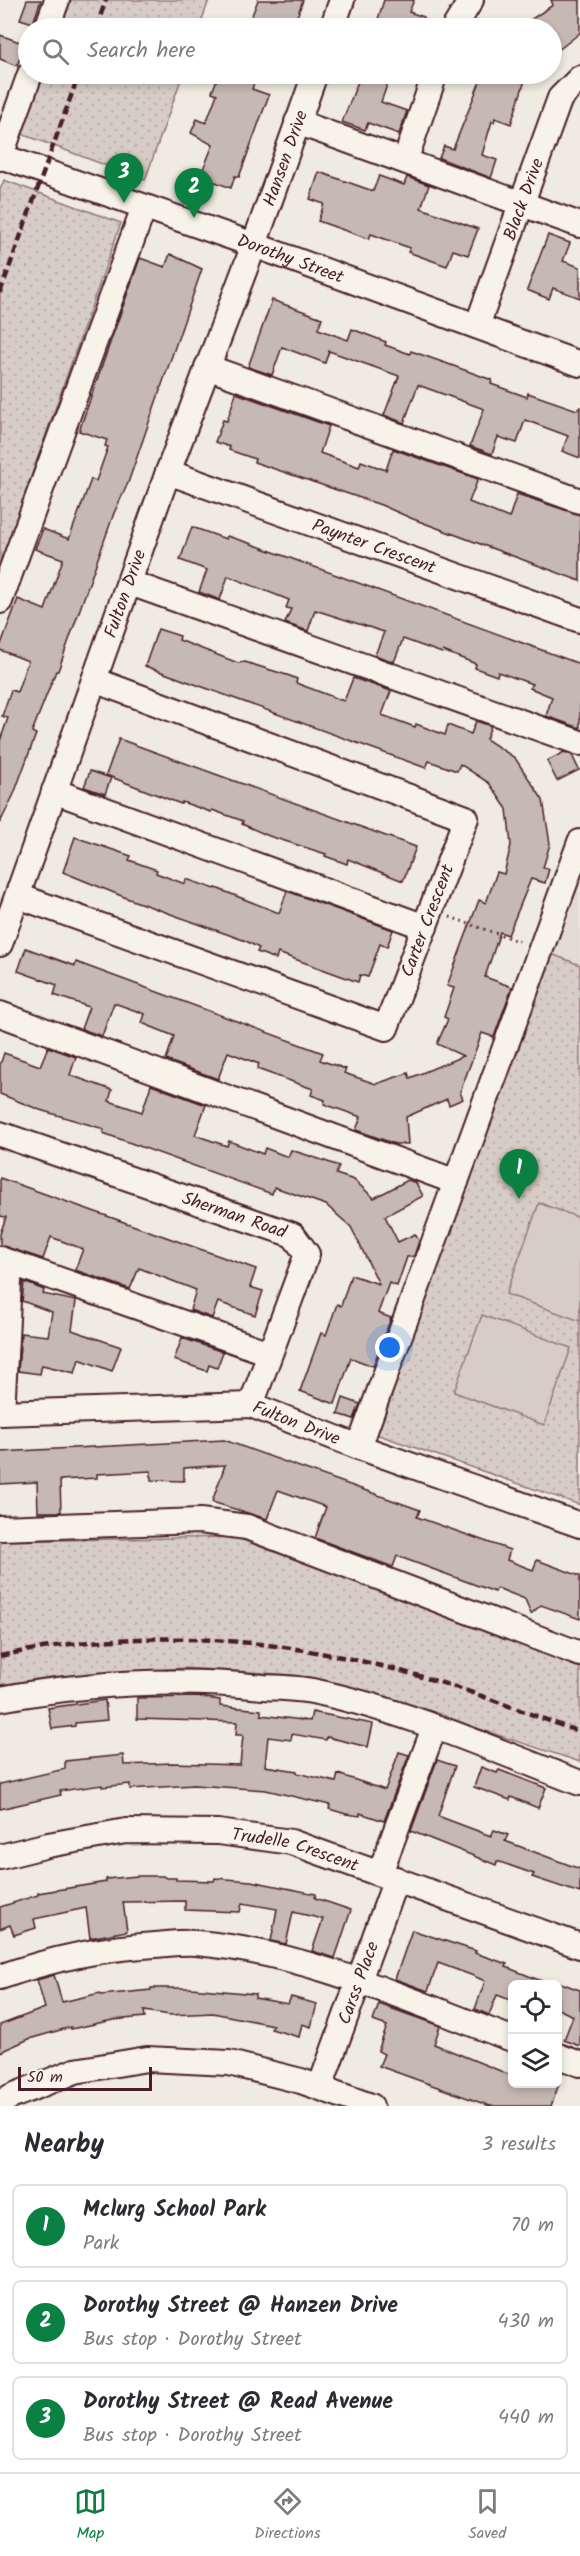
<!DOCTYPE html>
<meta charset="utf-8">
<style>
body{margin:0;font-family:Kalam,sans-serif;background:#f2f2f3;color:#2b2b33}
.controls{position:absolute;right:18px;bottom:18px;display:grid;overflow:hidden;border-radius:9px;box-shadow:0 3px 9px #0003}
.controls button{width:54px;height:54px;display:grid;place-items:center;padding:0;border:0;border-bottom:2px solid #e1e1e2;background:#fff;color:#2b2b33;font:30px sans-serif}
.scale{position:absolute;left:18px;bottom:15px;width:134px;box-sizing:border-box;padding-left:6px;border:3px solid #4a1f2b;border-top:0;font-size:16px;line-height:21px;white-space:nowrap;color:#4a1f2b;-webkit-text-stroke:4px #f7f3e8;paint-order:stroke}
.you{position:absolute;left:390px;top:1348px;width:21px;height:21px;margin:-15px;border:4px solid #fff;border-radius:50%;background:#1a73e8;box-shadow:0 0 0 9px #1a73e833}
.badge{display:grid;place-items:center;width:39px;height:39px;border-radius:50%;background:#0b8043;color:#fff;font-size:20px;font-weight:700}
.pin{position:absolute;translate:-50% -50px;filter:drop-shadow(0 2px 3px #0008)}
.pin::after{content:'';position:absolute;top:32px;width:21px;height:18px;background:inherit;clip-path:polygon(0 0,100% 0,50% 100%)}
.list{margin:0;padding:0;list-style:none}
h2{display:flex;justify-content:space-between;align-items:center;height:78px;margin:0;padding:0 24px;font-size:26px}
h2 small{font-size:20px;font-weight:400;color:#7c7c81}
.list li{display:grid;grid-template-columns:39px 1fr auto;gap:18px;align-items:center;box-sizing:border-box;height:84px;margin:0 12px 12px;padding:0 12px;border:2px solid #e1e1e2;border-radius:9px}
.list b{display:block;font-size:22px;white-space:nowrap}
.list p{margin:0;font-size:20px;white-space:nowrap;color:#7c7c81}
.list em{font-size:20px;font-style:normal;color:#7c7c81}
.icon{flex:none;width:33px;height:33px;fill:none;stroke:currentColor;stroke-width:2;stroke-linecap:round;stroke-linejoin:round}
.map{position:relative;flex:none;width:580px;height:2106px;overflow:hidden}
.search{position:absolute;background:#fff;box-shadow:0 3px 9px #0003;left:18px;right:18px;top:18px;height:66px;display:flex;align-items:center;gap:15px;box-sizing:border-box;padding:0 21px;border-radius:33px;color:#7c7c81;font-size:22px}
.sheet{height:366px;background:#fff}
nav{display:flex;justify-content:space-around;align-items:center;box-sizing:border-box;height:84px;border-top:2px solid #e1e1e2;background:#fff;font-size:16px;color:#7c7c81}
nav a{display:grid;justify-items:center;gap:3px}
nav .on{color:#0b8043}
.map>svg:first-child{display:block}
.built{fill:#e3dcd2}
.grass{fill:url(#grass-dots);stroke:#917678;stroke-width:1.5}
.pitch{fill:#d8cdc6;stroke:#917678;stroke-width:1.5}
.building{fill:#c6b8b3;stroke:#4a1f2b;stroke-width:1.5}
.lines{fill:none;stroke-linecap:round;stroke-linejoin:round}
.minor-casing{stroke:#4a1f2b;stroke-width:28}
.path{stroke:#4a1f2b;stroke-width:3;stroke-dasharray:1.5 4.5;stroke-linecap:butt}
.minor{stroke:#f7f3e8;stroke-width:24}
.rail{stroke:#4a1f2b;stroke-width:4.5;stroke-dasharray:9 4.5;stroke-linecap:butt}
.labels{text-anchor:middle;stroke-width:6;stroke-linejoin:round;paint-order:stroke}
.street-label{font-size:18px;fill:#4a1f2b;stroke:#f7f3e8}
</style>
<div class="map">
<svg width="580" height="2106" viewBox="0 0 580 2106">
<defs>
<pattern id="grass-dots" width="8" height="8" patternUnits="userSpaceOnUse" patternTransform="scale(1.5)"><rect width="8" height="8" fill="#d8cdc6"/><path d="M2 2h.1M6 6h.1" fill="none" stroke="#bbb0aa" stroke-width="1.8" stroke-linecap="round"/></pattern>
</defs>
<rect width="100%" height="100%" fill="#f0ebe0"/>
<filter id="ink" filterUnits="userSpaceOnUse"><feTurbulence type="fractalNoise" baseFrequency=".0167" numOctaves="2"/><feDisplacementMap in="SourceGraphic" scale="12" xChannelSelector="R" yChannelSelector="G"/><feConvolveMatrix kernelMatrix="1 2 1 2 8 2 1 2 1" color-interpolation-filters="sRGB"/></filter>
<g filter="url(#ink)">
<path class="built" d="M 580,866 L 580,965 L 549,953 Z"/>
<g class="grass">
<path d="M 71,0 L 209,0 L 199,28 L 61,28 Z"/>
<path d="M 44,74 L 183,74 L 145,180 L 22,134 Z"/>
<path d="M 4,180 L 121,223 L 0,564 L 0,190 Z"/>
<path d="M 549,953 L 580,965 L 580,1505 L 373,1433 Z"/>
<path d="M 234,1537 L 580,1664 L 580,1762 L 376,1695 L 294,1675 L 184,1668 L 51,1677 L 0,1685 L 0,1541 Z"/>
</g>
<g class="pitch">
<path d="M 539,1203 L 580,1218 L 580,1321 L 506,1294 Z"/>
<path d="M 482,1315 L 571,1348 L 544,1425 L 454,1392 Z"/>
</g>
<g class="building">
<path d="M 27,0 L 41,0 L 33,23 L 20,19 Z"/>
<path d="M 258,0 L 303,0 L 293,28 L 247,28 Z"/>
<path d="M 384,0 L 414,0 L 409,12 L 424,17 L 420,28 L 380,28 L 383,21 L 378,19 Z"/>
<path d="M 551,0 L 580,0 L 580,33 L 552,55 L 552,28 L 518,28 L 553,5 Z"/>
<path d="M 0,35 L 25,44 L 17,66 L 0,59 Z"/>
<path d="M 219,74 L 257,74 L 252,89 L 269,95 L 239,177 L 235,176 L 231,188 L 202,177 L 201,174 L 213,145 L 191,133 L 197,119 L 206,123 L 217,94 L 212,92 Z"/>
<path d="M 361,74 L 391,74 L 381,102 L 407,111 L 399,134 L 368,123 L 365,130 L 342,122 Z"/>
<path d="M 483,74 L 527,74 L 511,124 L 495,118 L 494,122 L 492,121 L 482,155 L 497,160 L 491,178 L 439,158 L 444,146 L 453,149 Z"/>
<path d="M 319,172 L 373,191 L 379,176 L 404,185 L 407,177 L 429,185 L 421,208 L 478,229 L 468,255 L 453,250 L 447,266 L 408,252 L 410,248 L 371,234 L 369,239 L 318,221 L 324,204 L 310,199 Z"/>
<path d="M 548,235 L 570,243 L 563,261 L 580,267 L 580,298 L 553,288 L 549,299 L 527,290 Z"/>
<path d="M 170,254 L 202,269 L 128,483 L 114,513 L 58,671 L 56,671 L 32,732 L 36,734 L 14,794 L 0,823 L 0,741 L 8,718 L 2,716 L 11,690 L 17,692 L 28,661 L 0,650 L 0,647 L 18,599 L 45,610 L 63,559 L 35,549 L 43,529 L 69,539 L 90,482 L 91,479 L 96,481 L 108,447 L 105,446 L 107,440 L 79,431 L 140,258 L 165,267 Z"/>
<path d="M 272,300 L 322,318 L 318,329 L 348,340 L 352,329 L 386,342 L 385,345 L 410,354 L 411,351 L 448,364 L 492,380 L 491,384 L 527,397 L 528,393 L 577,410 L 580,407 L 580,458 L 562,451 L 568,436 L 525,420 L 517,443 L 498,437 L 492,454 L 470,446 L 484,409 L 418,385 L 404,423 L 384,415 L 399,376 L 329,351 L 325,363 L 282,347 L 272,375 L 248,367 Z"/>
<path d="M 236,393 L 329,426 L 320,453 L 359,467 L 361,461 L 386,470 L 393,449 L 478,479 L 469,502 L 509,518 L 517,494 L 580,515 L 580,581 L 413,519 L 381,505 L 254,462 L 255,459 L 229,450 L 230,447 L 215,442 L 223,420 L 227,421 Z"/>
<path d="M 192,527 L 226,539 L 227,536 L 249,543 L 580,664 L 580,728 L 546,716 L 552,697 L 530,688 L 532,684 L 498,672 L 497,676 L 475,668 L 476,664 L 443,651 L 442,653 L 403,639 L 394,662 L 375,655 L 384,632 L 315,610 L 308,631 L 285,623 L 291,609 L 286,608 L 289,600 L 228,576 L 220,600 L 199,592 L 207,570 L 180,560 Z"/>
<path d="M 158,629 L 180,636 L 179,640 L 238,663 L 245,662 L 290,676 L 297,679 L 296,683 L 344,701 L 353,678 L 391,691 L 382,715 L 415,727 L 416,724 L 445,735 L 448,725 L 471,734 L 476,721 L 491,726 L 486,739 L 515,758 L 543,800 L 550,844 L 543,868 L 549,869 L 545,883 L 531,879 L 508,935 L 500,932 L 485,977 L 512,987 L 494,1037 L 482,1033 L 460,1092 L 463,1099 L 449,1105 L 447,1099 L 406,1117 L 408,1144 L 395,1144 L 356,1130 L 361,1117 L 324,1104 L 325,1100 L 311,1095 L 313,1089 L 257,1069 L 259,1064 L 228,1052 L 218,1079 L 166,1060 L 174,1036 L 142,1023 L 145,1014 L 114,1003 L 102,1036 L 81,1029 L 89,1007 L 54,995 L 57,985 L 18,971 L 26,948 L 75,966 L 76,962 L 323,1053 L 320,1060 L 346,1069 L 344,1073 L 376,1084 L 408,1073 L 410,1078 L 463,1056 L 437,1044 L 448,1019 L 444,1017 L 454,988 L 447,986 L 479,900 L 486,903 L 497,872 L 504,874 L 511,845 L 507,809 L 489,783 L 460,764 L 457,771 L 429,761 L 426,768 L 145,666 Z"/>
<path d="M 119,739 L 416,847 L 403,881 L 348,859 L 347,864 L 325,856 L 326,854 L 269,836 L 242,824 L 243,821 L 212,810 L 211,812 L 182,802 L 181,804 L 106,775 Z"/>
<path d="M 564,752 L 572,755 L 579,770 L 557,781 L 547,761 Z"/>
<path d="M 90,771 L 111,778 L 105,794 L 84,787 Z"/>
<path d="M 75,837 L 131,856 L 129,860 L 157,870 L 156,873 L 185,884 L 186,879 L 215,889 L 216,888 L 279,913 L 287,891 L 393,930 L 387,947 L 380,944 L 368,977 L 360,975 L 358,982 L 278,953 L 276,959 L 257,952 L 259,948 L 246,941 L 129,899 L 63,872 Z"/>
<path d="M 48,1047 L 76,1057 L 70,1075 L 112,1090 L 109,1101 L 142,1112 L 151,1085 L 206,1105 L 195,1135 L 227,1146 L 229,1141 L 263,1154 L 265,1148 L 288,1157 L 291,1150 L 319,1159 L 339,1166 L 336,1174 L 354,1180 L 374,1198 L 408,1180 L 416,1183 L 423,1196 L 385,1216 L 398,1242 L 415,1234 L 419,1241 L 414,1256 L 407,1257 L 397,1286 L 389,1283 L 378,1313 L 391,1318 L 373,1366 L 351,1358 L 335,1404 L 300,1391 L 321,1333 L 326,1335 L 337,1304 L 341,1306 L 351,1275 L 379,1284 L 351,1227 L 326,1205 L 274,1187 L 272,1194 L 103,1133 L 104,1129 L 40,1110 L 0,1094 L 0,1065 L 4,1053 L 40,1066 Z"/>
<path d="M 0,1178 L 256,1269 L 250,1287 L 263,1291 L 255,1315 L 218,1302 L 212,1318 L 190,1310 L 196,1290 L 139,1268 L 130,1289 L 75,1270 L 83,1249 L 51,1237 L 43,1259 L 0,1245 L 0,1234 L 6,1217 L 0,1216 Z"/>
<path d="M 24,1282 L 44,1290 L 43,1294 L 76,1301 L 72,1330 L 121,1347 L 112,1371 L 79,1359 L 75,1373 L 42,1365 L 40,1374 L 18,1371 L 21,1333 L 48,1336 L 52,1312 L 22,1301 Z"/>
<path d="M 182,1338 L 223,1352 L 217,1368 L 209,1365 L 207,1371 L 174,1360 Z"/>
<path d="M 343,1398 L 360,1404 L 354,1419 L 338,1414 Z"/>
<path d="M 224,1440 L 420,1510 L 417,1517 L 510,1550 L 507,1560 L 533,1570 L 537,1560 L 580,1576 L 580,1619 L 541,1605 L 531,1614 L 525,1599 L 497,1588 L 495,1592 L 397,1556 L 393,1567 L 315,1538 L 326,1507 L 278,1490 L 267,1519 L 212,1502 L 225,1465 L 184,1468 L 184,1481 L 151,1480 L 151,1471 L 97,1474 L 97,1478 L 60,1480 L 61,1512 L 38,1512 L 37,1482 L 0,1484 L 0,1452 Z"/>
<path d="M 199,1697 L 220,1700 L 220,1706 L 261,1710 L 261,1715 L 310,1721 L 312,1712 L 373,1724 L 368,1747 L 327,1737 L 326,1740 L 292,1734 L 291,1740 L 268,1737 L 265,1766 L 297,1771 L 297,1773 L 336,1782 L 338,1774 L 385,1790 L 399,1752 L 409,1755 L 384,1821 L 360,1813 L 360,1816 L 346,1814 L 329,1809 L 330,1805 L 266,1790 L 194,1785 L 130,1789 L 130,1784 L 102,1787 L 102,1785 L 60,1791 L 61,1795 L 0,1809 L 0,1784 L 65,1769 L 65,1761 L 123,1755 L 124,1765 L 172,1763 L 240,1765 L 243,1735 L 236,1735 L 237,1722 L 137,1719 L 137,1698 Z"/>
<path d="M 105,1700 L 107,1720 L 75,1723 L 75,1726 L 52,1729 L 48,1708 Z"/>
<path d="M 437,1760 L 455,1766 L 438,1816 L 491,1836 L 494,1830 L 508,1835 L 505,1841 L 580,1869 L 580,1893 L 532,1877 L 534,1874 L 497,1861 L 496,1865 L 411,1831 Z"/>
<path d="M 481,1767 L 497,1773 L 499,1770 L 546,1788 L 538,1808 L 511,1797 L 510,1800 L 474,1787 Z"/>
<path d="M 138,1876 L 163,1876 L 166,1878 L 176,1878 L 176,1880 L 214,1881 L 215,1878 L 251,1881 L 316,1894 L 315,1898 L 351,1910 L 335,1958 L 312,1951 L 323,1919 L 293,1912 L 286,1944 L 271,1941 L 277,1909 L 242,1903 L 240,1912 L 185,1910 L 185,1901 L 123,1902 L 127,1931 L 90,1938 L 86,1908 L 34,1919 L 36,1928 L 14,1935 L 10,1925 L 0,1929 L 0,1907 L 38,1895 L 38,1893 L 106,1882 L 106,1879 Z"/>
<path d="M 412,1930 L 476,1951 L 475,1953 L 507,1964 L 506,1967 L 549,1984 L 513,1984 L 513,2001 L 497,1995 L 489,2015 L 475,2009 L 485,1981 L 471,1975 L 438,1963 L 428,1991 L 395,1979 Z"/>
<path d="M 54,1975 L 62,2002 L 100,1993 L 101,1995 L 151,1990 L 151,1988 L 191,1988 L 255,1994 L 255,1998 L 288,2004 L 291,1997 L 317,2004 L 311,2027 L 302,2024 L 299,2037 L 271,2029 L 273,2025 L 213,2013 L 170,2015 L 144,2011 L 145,2017 L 113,2020 L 71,2029 L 71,2027 L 29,2039 L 0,2052 L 0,2025 L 45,2008 L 37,1980 Z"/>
<path d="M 558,1982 L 580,1990 L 580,2046 L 564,2040 L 573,2016 L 558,2009 Z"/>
<path d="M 379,2004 L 440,2026 L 434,2044 L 513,2076 L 513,2084 L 559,2084 L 551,2106 L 490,2106 L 379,2066 L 384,2054 L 378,2051 L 387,2026 L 373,2021 Z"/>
</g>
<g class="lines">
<g class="minor-casing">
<g id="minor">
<path d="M 47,28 L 57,0"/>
<path d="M 332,28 L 342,0"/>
<path d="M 454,28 L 471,0"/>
<path d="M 297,122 L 580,225"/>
<path id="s1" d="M 0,156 L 254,245 L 580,364"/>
<path d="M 0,158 L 30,74"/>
<path d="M 405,161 L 435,74"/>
<path id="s2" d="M 477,326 L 560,98 L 580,78"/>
<path d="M 207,367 L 580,501"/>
<path id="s3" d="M 168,472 L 580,620"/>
<path d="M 130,583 L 580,743"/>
<path d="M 0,601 L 144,207"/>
<path d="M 54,791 L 425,927"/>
<path id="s4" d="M 18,896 L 386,1028 L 466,818 L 94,680"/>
<path id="s5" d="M 0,944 L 168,472 L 254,245 L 315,74"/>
<path d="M 0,1014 L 456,1182"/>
<path id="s6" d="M 0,1134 L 293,1235 L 307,1254 L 251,1405"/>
<path d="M 0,1259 L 269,1353"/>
<path id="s7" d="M 0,1413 L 251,1405 L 359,1447 L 580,1525"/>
<path d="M 2,1413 L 10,1263"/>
<path d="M 359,1447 L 580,842"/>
<path d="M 0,1528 L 200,1521 L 247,1527 L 580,1654"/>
<path d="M 0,1699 C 87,1683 174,1678 263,1687 C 281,1688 300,1688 317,1692 C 407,1711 494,1750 580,1783"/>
<path id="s8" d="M 0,1857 L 48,1845 L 126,1831 L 218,1832 L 291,1842 L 580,1946"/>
<path d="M 380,1873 L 434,1728"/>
<path d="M 0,1977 C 51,1959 101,1948 155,1945 C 168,1944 183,1942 196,1943 C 306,1952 410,2001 512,2039"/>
<path d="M 558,2056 L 580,2064"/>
<path id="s9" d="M 320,2087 L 396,1879"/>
<path d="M 0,2103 L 10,2097 L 75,2071 L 147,2059 L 229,2063 L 301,2081 L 371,2106"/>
</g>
</g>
<path class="path" d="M 450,917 L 523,943"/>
<use href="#minor" class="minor"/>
<g class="rail">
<path d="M 96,28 L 106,0"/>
<path d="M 0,293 L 79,74"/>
<path d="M 0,1656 C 150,1623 306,1639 452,1686 C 495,1700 537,1717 580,1732"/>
</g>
</g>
</g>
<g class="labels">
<g class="street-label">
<text dy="6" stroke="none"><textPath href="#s5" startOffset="836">Hansen Drive</textPath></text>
<text dy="6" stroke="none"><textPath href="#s2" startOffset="135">Black Drive</textPath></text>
<text dy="6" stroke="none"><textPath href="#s1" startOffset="308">Dorothy Street</textPath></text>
<text dy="6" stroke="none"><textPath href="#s3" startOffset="219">Paynter Crescent</textPath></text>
<text dy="6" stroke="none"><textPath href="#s5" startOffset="372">Fulton Drive</textPath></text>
<text dy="6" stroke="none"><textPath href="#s4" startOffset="506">Carter Crescent</textPath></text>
<text dy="6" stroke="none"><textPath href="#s6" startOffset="248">Sherman Road</textPath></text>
<text dy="6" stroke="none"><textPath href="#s7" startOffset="300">Fulton Drive</textPath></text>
<text dy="6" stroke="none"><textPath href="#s8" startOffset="300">Trudelle Crescent</textPath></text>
<text dy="6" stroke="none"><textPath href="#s9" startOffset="111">Carss Place</textPath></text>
</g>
</g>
</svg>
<div class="controls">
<button><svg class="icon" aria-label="locate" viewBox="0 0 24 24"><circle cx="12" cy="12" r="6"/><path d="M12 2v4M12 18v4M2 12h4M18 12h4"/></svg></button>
<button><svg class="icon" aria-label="layers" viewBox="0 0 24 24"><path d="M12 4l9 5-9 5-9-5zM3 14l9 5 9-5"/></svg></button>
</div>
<div class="scale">50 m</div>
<div class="you"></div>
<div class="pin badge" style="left:519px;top:1199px">1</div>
<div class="pin badge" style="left:194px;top:218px">2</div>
<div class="pin badge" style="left:124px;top:203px">3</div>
<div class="search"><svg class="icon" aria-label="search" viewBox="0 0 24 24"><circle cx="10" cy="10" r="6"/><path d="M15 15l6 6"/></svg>Search here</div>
</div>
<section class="sheet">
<h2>Nearby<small>3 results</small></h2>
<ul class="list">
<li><span class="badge">1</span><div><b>Mclurg School Park</b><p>Park</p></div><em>70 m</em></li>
<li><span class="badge">2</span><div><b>Dorothy Street @ Hanzen Drive</b><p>Bus stop · Dorothy Street</p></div><em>430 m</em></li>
<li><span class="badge">3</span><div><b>Dorothy Street @ Read Avenue</b><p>Bus stop · Dorothy Street</p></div><em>440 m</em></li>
</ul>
</section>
<nav>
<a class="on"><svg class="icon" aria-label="map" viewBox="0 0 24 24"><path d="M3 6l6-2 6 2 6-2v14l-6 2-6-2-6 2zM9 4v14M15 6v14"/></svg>Map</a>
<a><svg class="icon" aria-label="directions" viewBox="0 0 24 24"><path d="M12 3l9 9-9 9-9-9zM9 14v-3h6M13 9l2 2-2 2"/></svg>Directions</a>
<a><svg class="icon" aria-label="saved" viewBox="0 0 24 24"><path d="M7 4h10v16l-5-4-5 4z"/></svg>Saved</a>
</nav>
